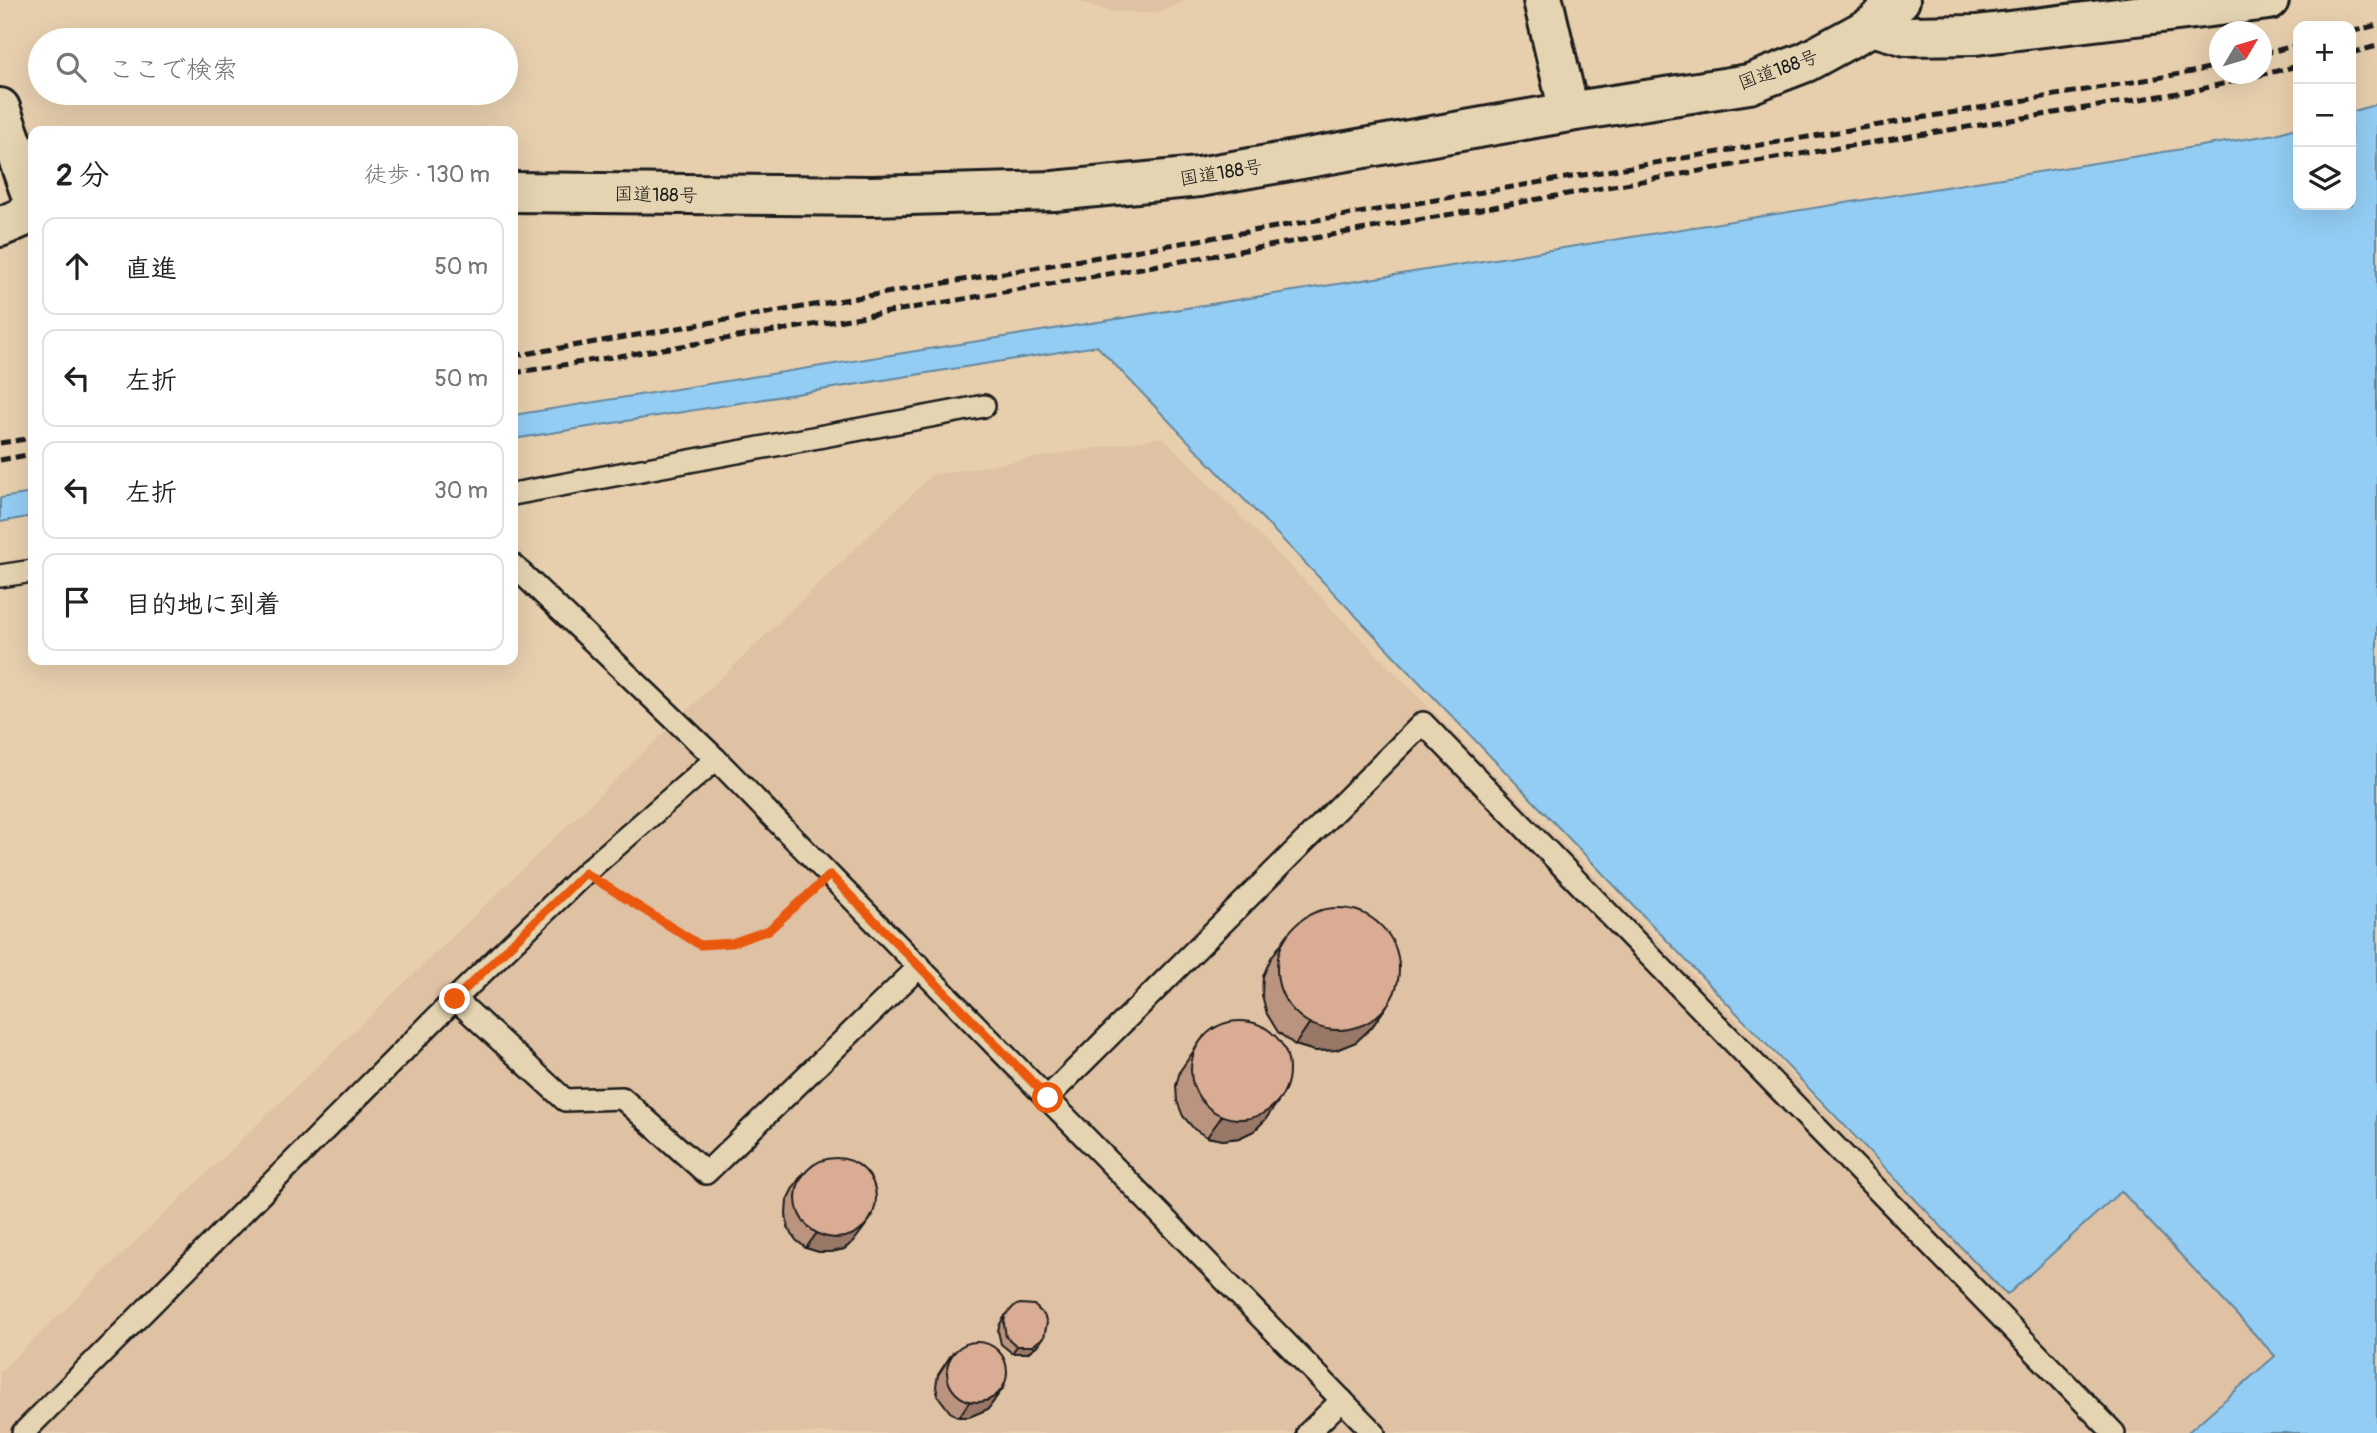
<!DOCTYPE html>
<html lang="ja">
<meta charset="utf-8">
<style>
body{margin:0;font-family:Pangolin,"Klee One",sans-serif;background:#f6f6f6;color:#222}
.controls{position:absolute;right:21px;top:21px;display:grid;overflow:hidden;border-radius:14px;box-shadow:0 7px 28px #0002}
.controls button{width:63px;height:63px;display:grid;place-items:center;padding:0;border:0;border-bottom:2px solid #e0e0e0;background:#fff;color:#222;font:35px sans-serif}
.compass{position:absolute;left:2209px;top:21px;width:63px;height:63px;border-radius:50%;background:#fff;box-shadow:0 7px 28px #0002;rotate:52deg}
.stop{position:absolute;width:21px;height:21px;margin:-16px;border:5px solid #ea580c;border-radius:50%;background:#fff}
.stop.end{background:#ea580c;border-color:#fff;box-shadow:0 2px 7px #0008}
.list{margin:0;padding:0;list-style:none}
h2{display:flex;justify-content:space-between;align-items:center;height:91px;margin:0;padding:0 28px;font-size:30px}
h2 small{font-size:23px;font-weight:400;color:#767676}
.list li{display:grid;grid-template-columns:46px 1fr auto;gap:21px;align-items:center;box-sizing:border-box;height:98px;margin:0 14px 14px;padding:0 14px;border:2px solid #e0e0e0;border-radius:14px}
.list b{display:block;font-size:26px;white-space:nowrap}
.list em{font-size:23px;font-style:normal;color:#767676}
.icon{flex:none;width:38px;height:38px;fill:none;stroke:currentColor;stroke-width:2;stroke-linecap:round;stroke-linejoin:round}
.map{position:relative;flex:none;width:2377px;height:1433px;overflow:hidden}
.search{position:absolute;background:#fff;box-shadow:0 7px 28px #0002;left:28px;top:28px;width:490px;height:77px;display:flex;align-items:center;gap:18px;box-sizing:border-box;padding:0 24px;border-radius:38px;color:#767676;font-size:26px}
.panel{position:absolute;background:#fff;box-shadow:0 7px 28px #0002;left:28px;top:126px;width:490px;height:539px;border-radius:14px}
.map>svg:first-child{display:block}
.built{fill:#dfc1a3}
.water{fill:#93cdf3;stroke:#63869d;stroke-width:2}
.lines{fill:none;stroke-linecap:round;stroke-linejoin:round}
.lane-casing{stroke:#1c1c1c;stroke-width:26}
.street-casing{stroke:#1c1c1c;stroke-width:44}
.secondary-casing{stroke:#1c1c1c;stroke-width:44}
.highway-casing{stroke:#1c1c1c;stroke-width:44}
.path{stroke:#1c1c1c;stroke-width:4.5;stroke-dasharray:2 5;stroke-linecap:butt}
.lane{stroke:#e5d4b1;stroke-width:21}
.street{stroke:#e5d4b1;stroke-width:38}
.secondary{stroke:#e5d4b1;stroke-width:38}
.highway{stroke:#e5d4b1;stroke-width:38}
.rail{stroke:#1c1c1c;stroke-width:5;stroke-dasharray:10 5;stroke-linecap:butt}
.wall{fill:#bb947f;stroke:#1c1c1c;stroke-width:2}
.shaded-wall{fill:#997868;stroke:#1c1c1c;stroke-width:2}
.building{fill:#daac94;stroke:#1c1c1c;stroke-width:2}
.route{stroke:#ea580c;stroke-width:9}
.labels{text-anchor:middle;stroke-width:7;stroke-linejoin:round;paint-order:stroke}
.street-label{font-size:19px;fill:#1c1c1c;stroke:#e5d4b1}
</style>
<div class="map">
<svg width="2377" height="1433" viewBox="0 0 2377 1433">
<rect width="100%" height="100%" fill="#e7cfae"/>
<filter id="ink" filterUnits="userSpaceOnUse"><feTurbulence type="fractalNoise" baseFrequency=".0143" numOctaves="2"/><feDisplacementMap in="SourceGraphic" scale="14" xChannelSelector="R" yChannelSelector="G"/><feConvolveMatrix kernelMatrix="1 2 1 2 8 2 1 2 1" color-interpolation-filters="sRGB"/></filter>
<g filter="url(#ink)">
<g class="built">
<path d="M 1075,0 L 1188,0 L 1156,14 L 1108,11 Z"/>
<path d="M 1163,437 L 2007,1295 L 2121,1190 L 2275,1356 L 2187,1433 L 0,1433 L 0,1372 L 932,475 Z"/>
</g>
<g class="water">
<path d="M 2377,104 L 2377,1433 L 2187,1433 L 2275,1356 L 2121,1191 L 2007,1295 L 1097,346 L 513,439 L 513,415 C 1100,320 1689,230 2276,134 L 2298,127 L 2298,205 L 2351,205 L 2351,112 Z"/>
<path d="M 33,493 L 33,516 L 0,522 L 0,498 Z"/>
</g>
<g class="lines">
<g class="lane-casing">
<g id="lane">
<path d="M 513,494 L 984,406"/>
<path d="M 513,565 L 716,759 L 1374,1433"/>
<path d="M 0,576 L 33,571"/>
<path d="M 455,999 L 565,1100 L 622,1098 L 706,1173 L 920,966"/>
<path d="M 1047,1098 L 1423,723 L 2114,1433"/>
<path d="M 23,1433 L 455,999 L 585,873 L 716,759"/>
<path d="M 1308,1433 L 1342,1400"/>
</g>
</g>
<g class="street-casing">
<g id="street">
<path d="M 1543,0 L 1569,112"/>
<path d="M 1872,26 L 1906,36 L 1976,35 L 2269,0"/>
</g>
</g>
<g class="secondary-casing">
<path id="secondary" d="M 0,108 L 33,200"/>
</g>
<g class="highway-casing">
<g id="highway">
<path d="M 513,192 L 872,196 L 1054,191 L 1199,177 L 1569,112 L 1749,84 L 1806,62 L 1872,26 L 1900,0"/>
<path d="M 0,227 L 33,213"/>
</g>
</g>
<path class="path" d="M 610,889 L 700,945 L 732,943 L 769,931 L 808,896"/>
<use href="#lane" class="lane"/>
<use href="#street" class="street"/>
<use href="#secondary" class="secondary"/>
<use href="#highway" class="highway"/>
<g class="rail">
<path d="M 2351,32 L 2377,25"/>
<path d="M 2351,53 L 2377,46"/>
<path d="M 2262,54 L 2298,45"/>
<path d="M 513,356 L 2192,72 L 2220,65"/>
<path d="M 513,373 L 837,321 L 1757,161 L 2197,90 L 2298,66"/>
<path d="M 0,443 L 33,438"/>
<path d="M 0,460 L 33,454"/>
</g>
</g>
<g class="wall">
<path d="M 1286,937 L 1386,1007 L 1371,1028 L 1356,1042 L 1336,1050 L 1315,1051 L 1295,1045 L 1278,1032 L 1267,1014 L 1262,995 L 1263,976 L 1271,958 Z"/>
<path d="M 1204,1036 L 1265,1120 L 1254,1131 L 1239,1138 L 1223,1140 L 1207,1137 L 1194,1129 L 1183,1116 L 1177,1101 L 1176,1086 L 1180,1071 Z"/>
<path d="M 803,1173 L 854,1241 L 844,1249 L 831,1252 L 819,1252 L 806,1248 L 796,1240 L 788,1228 L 786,1214 L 787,1200 L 793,1188 Z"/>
<path d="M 1005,1316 L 1039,1344 L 1027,1353 L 1012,1353 L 1001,1344 L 998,1331 L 1000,1324 Z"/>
<path d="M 953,1352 L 994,1401 L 988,1409 L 969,1417 L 959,1417 L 950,1412 L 938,1396 L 936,1386 L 938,1375 Z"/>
</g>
<g class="shaded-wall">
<path d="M 1386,1007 L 1371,1028 L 1356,1042 L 1336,1050 L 1315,1051 L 1295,1045 L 1309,1024 Z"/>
<path d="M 1280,1099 L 1265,1120 L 1254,1131 L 1239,1138 L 1223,1140 L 1207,1137 L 1222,1116 Z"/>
<path d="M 872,1217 L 854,1241 L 844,1249 L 831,1252 L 819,1252 L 806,1248 L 816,1234 Z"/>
<path d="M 1044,1337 L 1039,1344 L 1027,1353 L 1012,1353 L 1017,1346 Z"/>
<path d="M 1004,1387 L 988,1409 L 969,1417 L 959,1417 L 969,1402 Z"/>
</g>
<g class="building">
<circle cx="1338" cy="969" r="61"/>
<circle cx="1240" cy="1070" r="49"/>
<circle cx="836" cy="1198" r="40"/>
<path d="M 1020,1304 L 1034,1305 L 1044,1315 L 1047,1323 L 1044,1337 L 1032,1346 L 1017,1346 L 1006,1337 L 1004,1324 L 1005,1316 L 1014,1306 Z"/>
<circle cx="977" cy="1372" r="30"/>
</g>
</g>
<g class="lines" filter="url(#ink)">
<path class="route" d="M 455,999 L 585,873 L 700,945 L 732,943 L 769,930 L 830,875 L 1048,1098"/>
</g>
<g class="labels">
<g class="street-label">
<text transform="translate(1778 69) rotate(-20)" y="7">国道188号</text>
<text transform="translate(1221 172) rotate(-9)" y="7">国道188号</text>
<text transform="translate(656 194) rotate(1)" y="7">国道188号</text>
</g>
</g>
</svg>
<div class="controls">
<button>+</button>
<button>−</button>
<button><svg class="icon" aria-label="layers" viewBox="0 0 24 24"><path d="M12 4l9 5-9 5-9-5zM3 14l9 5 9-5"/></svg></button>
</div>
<svg class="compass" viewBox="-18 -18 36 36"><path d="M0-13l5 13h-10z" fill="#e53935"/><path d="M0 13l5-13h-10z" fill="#767676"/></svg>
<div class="stop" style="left:1048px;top:1098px"></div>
<div class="stop end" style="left:455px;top:999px"></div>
<div class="search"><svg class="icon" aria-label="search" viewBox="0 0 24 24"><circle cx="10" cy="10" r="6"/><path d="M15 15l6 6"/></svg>ここで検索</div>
<section class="panel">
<h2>2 分<small>徒歩 · 130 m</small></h2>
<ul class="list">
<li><svg class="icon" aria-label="ahead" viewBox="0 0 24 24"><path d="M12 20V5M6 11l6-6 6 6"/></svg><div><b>直進</b></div><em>50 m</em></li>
<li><svg class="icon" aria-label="left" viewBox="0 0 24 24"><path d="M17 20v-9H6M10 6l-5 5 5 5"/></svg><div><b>左折</b></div><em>50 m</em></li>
<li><svg class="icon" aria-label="left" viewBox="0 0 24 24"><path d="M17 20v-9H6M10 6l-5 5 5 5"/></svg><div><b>左折</b></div><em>30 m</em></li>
<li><svg class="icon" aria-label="arrive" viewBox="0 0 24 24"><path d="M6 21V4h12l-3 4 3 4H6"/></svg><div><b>目的地に到着</b></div></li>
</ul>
</section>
</div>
